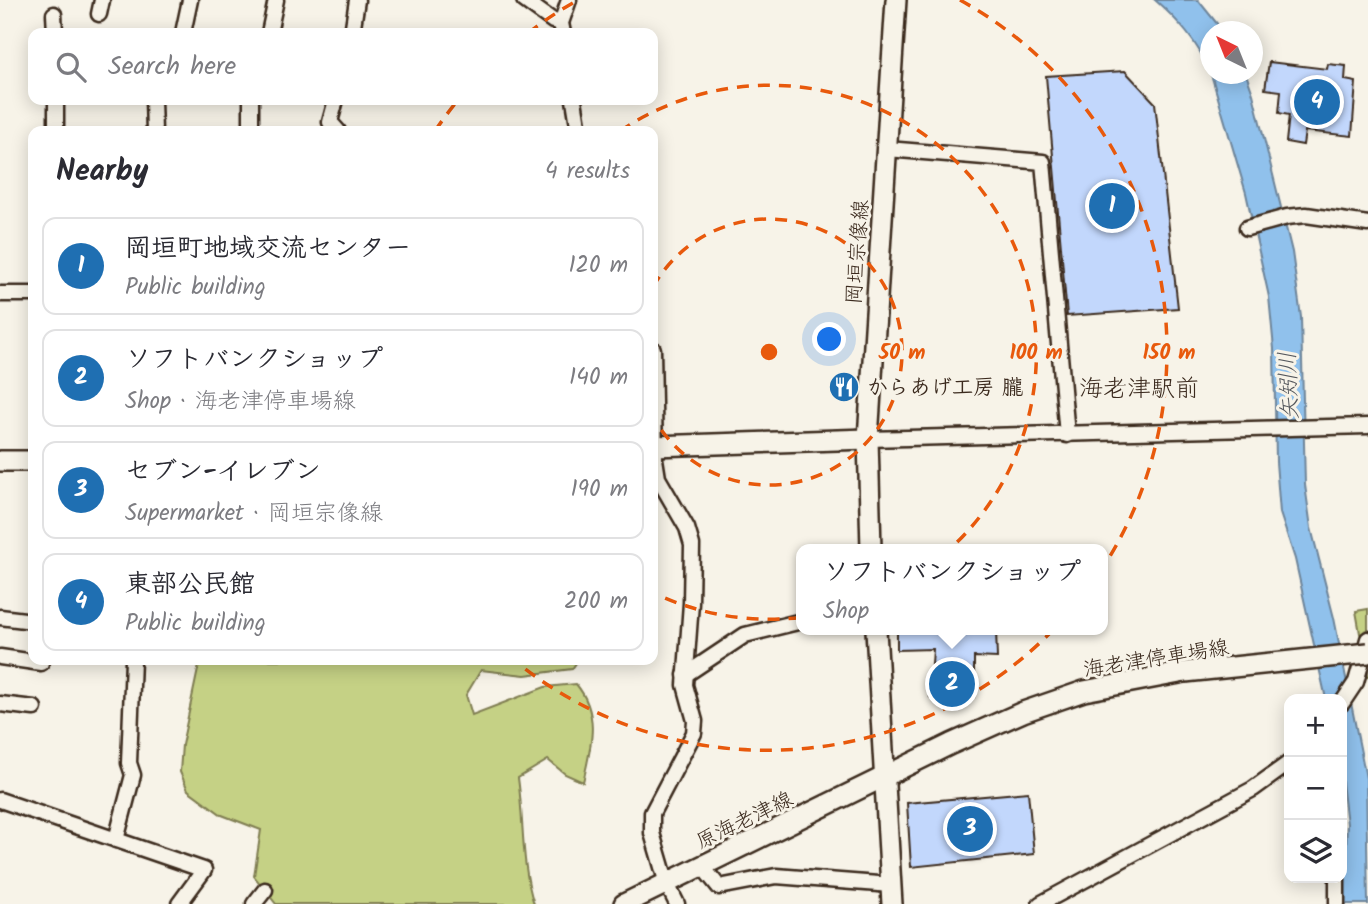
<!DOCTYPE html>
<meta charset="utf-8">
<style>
body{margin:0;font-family:Kalam,"Klee One",sans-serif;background:#f7f7f7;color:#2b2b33}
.controls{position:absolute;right:21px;bottom:21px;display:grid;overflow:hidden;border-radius:14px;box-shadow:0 4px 18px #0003}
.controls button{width:63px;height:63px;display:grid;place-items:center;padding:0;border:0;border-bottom:2px solid #e1e1e2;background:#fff;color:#2b2b33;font:35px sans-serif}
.compass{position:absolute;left:1200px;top:21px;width:63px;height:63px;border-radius:50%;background:#fff;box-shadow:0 4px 18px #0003;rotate:317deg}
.you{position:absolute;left:830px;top:340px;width:24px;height:24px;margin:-18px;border:5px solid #fff;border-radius:50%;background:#1a73e8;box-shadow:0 0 0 10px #1a73e833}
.badge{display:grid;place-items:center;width:46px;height:46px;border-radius:50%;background:#1f6fb2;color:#fff;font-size:23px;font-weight:700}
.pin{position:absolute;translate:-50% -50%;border:4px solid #fff;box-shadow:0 2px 7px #0006}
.popup{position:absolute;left:796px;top:544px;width:312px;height:91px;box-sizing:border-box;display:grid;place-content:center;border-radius:14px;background:#fff;filter:drop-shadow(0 2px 5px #0005);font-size:23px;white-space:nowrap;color:#7c7c81}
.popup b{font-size:26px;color:#2b2b33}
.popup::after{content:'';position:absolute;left:50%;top:100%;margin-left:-14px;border:14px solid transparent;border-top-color:#fff}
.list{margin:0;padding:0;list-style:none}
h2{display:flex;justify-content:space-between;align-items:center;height:91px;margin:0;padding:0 28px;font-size:30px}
h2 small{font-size:23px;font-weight:400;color:#7c7c81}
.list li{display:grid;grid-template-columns:46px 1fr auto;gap:21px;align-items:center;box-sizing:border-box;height:98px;margin:0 14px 14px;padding:0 14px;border:2px solid #e1e1e2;border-radius:14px}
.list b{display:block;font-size:26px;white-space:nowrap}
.list p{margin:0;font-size:23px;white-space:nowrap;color:#7c7c81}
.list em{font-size:23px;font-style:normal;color:#7c7c81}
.icon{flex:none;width:38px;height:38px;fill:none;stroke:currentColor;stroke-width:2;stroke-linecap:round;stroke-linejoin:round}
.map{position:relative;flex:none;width:1368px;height:904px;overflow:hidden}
.search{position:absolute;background:#fff;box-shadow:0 4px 18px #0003;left:28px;top:28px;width:630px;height:77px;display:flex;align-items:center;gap:18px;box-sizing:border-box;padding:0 24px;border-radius:14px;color:#7c7c81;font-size:26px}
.panel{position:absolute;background:#fff;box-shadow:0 4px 18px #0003;left:28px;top:126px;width:630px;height:539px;border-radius:14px}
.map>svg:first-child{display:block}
.green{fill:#c5d185;stroke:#807e52;stroke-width:2}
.water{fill:#90c1ec;stroke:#6e859a;stroke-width:2}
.building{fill:#c2d7fc;stroke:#3b2a1e;stroke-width:2}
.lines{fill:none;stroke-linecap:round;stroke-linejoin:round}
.street-casing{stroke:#3b2a1e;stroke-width:19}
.secondary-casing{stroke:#3b2a1e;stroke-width:24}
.street{stroke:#f7f3e8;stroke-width:14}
.secondary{stroke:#f7f3e8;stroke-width:19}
.secondary-bridge-casing{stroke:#3b2a1e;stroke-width:24;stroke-linecap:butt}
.secondary-bridge{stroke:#f7f3e8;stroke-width:19}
.ring{fill:none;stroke:#e8590c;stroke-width:3.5;stroke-dasharray:12 9}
.labels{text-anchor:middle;stroke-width:6;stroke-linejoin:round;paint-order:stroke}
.street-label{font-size:21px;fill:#3b2a1e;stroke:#f7f3e8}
.poi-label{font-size:21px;font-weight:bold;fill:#3b2a1e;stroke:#f7f3e8;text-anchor:start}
.water-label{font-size:23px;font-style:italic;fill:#54575c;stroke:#f7f3e8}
.quarter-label{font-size:24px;fill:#3b2a1e;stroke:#f7f3e8}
.centre{fill:#e8590c;stroke:#f7f3e8;stroke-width:3.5}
.ring-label{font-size:21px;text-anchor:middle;font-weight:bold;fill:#e8590c;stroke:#f7f3e8;stroke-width:6;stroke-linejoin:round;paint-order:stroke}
</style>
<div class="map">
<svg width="1368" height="904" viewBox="0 0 1368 904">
<rect width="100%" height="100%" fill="#f7f3e8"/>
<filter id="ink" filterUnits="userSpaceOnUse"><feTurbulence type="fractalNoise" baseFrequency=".0143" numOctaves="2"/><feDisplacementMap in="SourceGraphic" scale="14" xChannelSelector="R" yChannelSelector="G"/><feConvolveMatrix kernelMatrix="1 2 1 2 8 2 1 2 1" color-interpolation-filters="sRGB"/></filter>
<g filter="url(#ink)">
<g class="green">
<path d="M 1368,609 L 1368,678 L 1356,611 Z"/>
<path d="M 200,660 L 578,660 L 572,669 L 525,675 L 481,670 L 466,695 L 472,715 L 545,687 L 576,684 C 601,714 591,747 583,782 L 565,774 L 548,760 L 518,778 C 524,819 521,865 534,904 L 276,904 L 254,876 L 261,830 L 222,815 L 188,790 L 180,772 L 182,745 Z"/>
</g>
<g class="water">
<path d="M 1155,0 L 1198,0 L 1223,31 L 1210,32 L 1210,71 C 1197,42 1179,21 1155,0 Z"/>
<path d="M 1211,74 L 1246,74 L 1253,94 L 1292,252 L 1301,317 L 1305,485 L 1311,528 L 1334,618 L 1366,778 L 1368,904 L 1344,904 L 1347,824 L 1342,782 L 1342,699 L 1326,699 L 1295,559 L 1280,513 L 1276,462 L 1274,349 L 1269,297 L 1246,193 Z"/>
</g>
<g class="building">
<path d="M 1269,62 L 1327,69 L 1328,64 L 1346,66 L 1345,80 L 1356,82 L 1352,136 L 1305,131 L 1303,145 L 1286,142 L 1289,115 L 1279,113 L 1281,91 L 1265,89 Z"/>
<path d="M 1125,71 L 1155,103 L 1178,308 L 1067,316 L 1046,76 Z"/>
<path d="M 897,630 L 996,630 L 997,658 L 974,657 L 974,697 L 930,697 L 933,649 L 897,650 Z"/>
<path d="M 1028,792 L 1034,854 L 911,867 L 907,803 Z"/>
</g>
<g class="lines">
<g class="street-casing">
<g id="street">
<path d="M 524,0 L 553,21 L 561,23"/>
<path d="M 54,14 L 55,33"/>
<path d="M 99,14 L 102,0"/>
<path d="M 183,33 L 190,0"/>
<path d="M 269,33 L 276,0"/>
<path d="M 352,33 L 357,0"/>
<path d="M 563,33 L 561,23 L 569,0"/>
<path d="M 56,100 L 56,131"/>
<path d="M 153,100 L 154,131"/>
<path d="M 336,100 L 330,122 L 338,131"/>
<path d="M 574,100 L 579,131"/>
<path d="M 251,131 L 251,100"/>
<path d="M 887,149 L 1043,162 L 1067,435"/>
<path d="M 1247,228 L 1287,217 L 1306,215 L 1368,224"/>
<path d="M 0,294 L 33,294"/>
<path d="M 653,349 L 655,459 L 658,478 L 687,528 L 692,545 L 691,603 L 685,685 L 695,721 L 694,733 L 652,813 L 652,833 L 667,884 L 677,904"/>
<path d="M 868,439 L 1368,426"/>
<path d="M 0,617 L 33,621"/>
<path d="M 0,657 L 41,663"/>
<path d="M 685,675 L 745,635 L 802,621"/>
<path d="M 1342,703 L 1356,682 L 1368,639"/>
<path d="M 0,704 L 34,708"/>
<path d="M 0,800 L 204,870 L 179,904"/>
<path d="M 116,840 L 133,775 L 129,763 L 133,660"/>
<path d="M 702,866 L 719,887 L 776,876 L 891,885"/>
<path d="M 254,904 L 265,890"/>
<path d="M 1040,904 L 1253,789 L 1289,763"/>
<path d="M 1337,904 L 1337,878"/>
</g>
</g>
<g class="secondary-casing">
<g id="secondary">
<path d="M 653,446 L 868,439"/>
<path d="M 0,461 L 33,461"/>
<path d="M 871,549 L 868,439 L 896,0"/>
<path d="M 876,630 L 892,904"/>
<path d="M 624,904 L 951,744 L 1023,712 L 1084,691 L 1185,672"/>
</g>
</g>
<use href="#street" class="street"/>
<use href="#secondary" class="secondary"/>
<g class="secondary-bridge-casing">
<path id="secondary-bridge" d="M 1185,672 L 1368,653"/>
</g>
<use href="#secondary-bridge" class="secondary-bridge"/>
</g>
</g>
<g class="ring">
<path d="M653 287A133 133 0 1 1 653 417"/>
<path d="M620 131A267 267 0 1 1 654 593"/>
<path d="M435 131A400 400 0 0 1 458 100M528 33A400 400 0 0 1 578 0M960 0A400 400 0 1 1 515 661"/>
</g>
<defs>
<g id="restaurant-disc" transform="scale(1.575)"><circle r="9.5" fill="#1f6fb2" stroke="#f7f3e8"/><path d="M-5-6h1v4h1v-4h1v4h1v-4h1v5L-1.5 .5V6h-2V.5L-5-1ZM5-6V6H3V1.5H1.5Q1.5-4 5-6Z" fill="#fff"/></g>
</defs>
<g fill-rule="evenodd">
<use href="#restaurant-disc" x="844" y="387"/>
</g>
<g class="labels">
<g class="street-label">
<text transform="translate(857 252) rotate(-86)" y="7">岡垣宗像線</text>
<text transform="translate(1156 658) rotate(-9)" y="7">海老津停車場線</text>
<text transform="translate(744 820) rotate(-26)" y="7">原海老津線</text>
</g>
<g class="poi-label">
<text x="867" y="394">からあげ工房 朧</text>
</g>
<g class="water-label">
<text transform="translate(1288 386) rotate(-93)" y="8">矢矧川</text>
</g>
<g class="quarter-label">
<text x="1139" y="396">海老津駅前</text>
</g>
</g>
<circle cx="769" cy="352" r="10" class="centre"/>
<g class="ring-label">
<text x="902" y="359">50 m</text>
<text x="1036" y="359">100 m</text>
<text x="1169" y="359">150 m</text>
</g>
</svg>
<div class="controls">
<button>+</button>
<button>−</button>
<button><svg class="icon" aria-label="layers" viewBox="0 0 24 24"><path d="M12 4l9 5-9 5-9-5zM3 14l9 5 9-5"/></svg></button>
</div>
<svg class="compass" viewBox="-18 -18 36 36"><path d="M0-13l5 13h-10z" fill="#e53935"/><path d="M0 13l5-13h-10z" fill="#7c7c81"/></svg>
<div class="you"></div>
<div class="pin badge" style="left:1112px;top:206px">1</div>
<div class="pin badge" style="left:952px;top:684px">2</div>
<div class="popup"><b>ソフトバンクショップ</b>Shop</div>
<div class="pin badge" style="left:970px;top:829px">3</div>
<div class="pin badge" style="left:1317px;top:102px">4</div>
<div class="search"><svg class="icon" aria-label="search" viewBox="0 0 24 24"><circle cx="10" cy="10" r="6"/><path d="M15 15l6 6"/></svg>Search here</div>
<section class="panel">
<h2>Nearby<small>4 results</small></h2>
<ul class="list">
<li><span class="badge">1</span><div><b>岡垣町地域交流センター</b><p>Public building</p></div><em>120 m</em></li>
<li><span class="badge">2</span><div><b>ソフトバンクショップ</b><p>Shop · 海老津停車場線</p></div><em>140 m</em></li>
<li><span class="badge">3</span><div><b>セブン-イレブン</b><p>Supermarket · 岡垣宗像線</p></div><em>190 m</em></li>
<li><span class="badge">4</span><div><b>東部公民館</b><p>Public building</p></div><em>200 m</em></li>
</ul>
</section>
</div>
